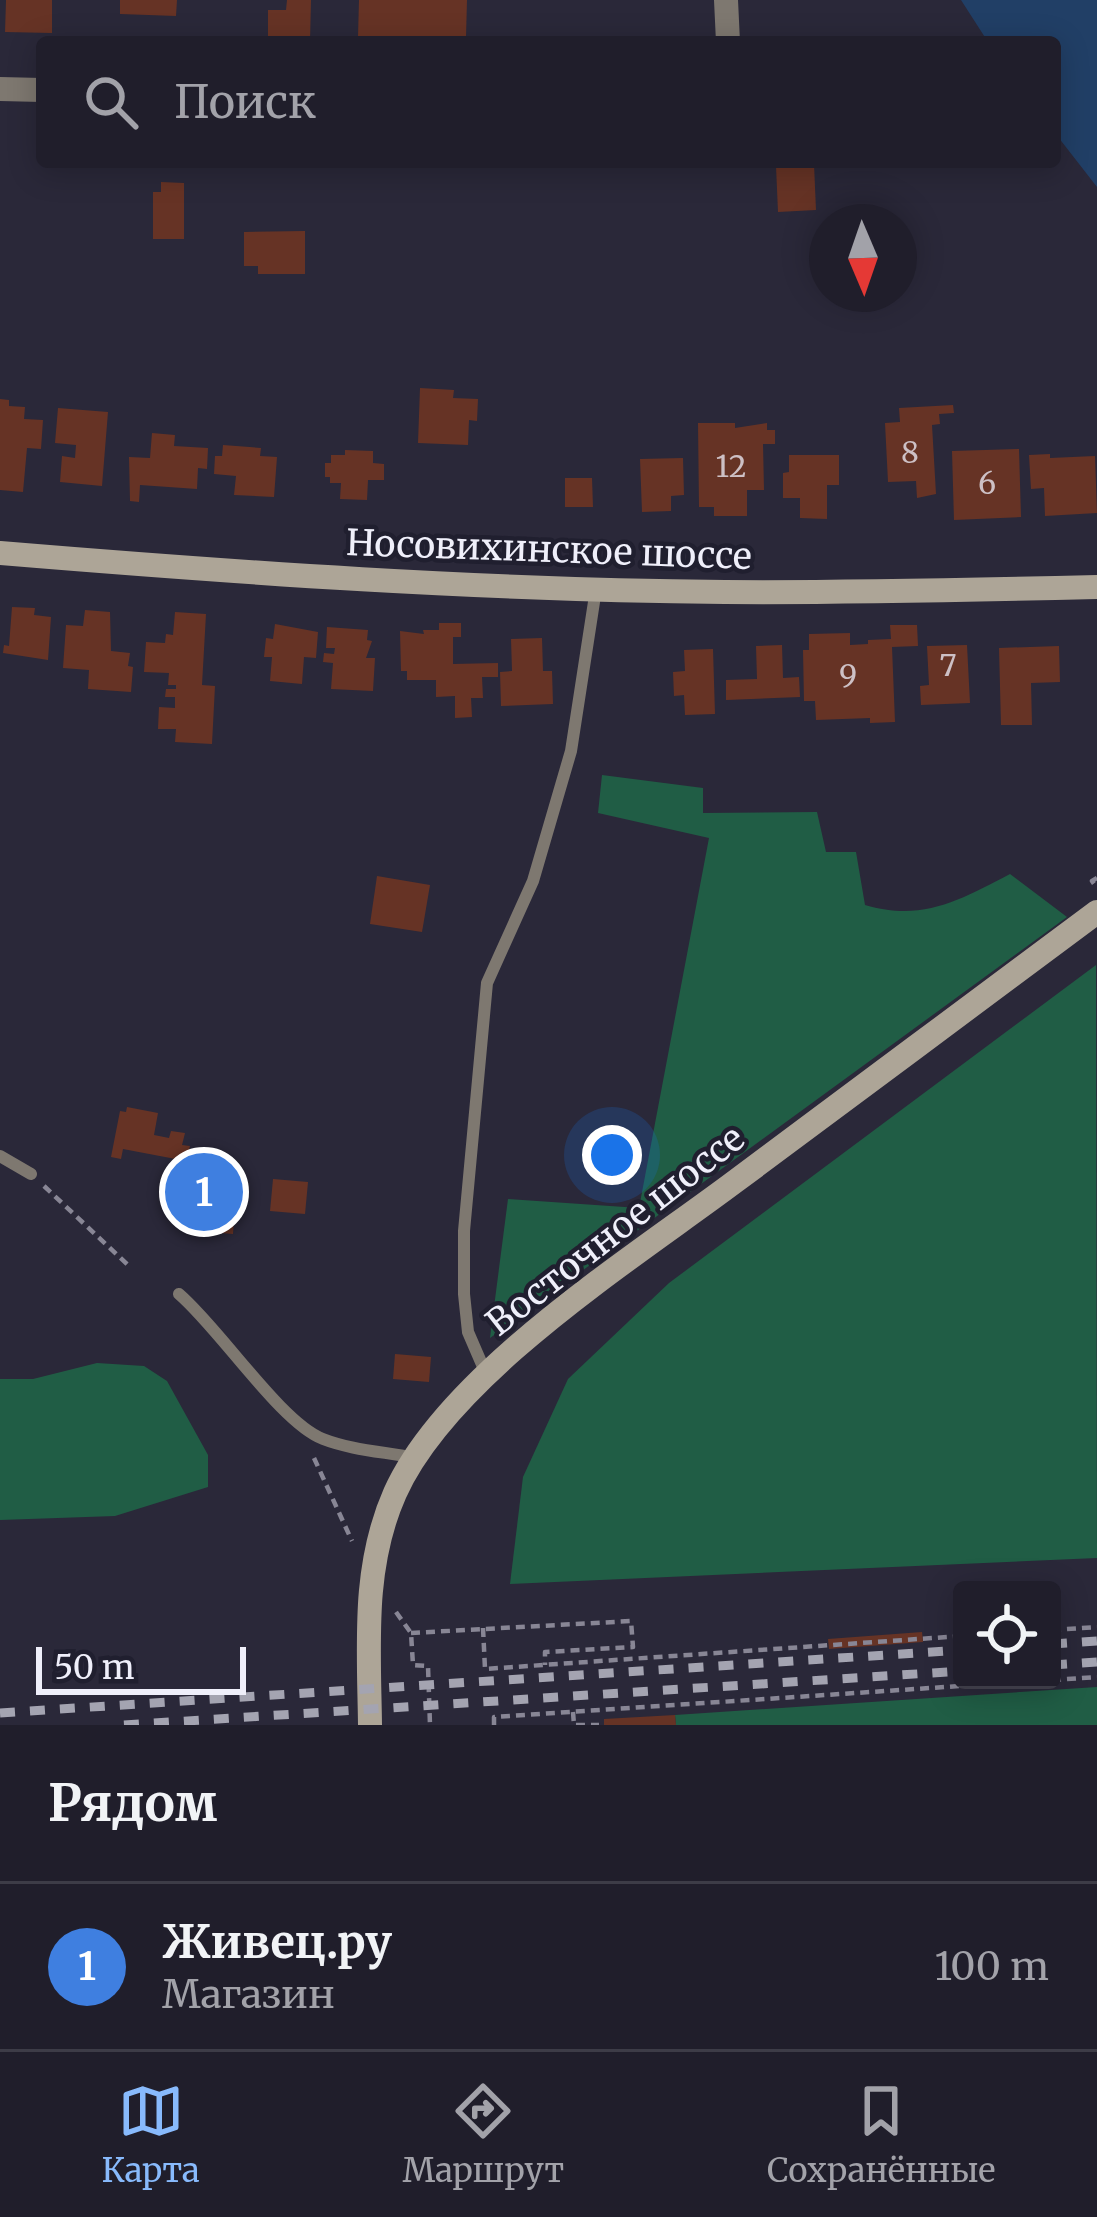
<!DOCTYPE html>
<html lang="ru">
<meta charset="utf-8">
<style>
body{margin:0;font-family:Merriweather,serif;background:#282733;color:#f1f3f6}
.controls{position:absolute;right:36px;bottom:36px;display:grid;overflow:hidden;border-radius:12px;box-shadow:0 6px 30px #0003}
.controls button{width:108px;height:108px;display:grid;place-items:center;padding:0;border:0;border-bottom:3px solid #3d3c47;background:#201e2b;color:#f1f3f6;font:60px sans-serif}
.compass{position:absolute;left:809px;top:204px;width:108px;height:108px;border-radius:50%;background:#201e2b;box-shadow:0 6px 30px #0003;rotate:178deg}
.scale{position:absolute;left:36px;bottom:30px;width:210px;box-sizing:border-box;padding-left:12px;border:6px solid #efeffa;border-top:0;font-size:33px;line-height:42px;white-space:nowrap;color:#efeffa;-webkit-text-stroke:9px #201f2f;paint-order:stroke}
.you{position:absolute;left:612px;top:1155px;width:42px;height:42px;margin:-30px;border:9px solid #fff;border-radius:50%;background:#1a73e8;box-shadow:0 0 0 18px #1a73e833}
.badge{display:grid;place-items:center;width:78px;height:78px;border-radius:50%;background:#88bafc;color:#fff;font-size:39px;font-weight:700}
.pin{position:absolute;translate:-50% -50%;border:6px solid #fff;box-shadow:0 3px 12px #0006}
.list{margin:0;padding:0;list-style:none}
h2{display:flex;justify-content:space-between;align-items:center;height:156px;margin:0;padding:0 48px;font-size:51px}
h2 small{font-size:39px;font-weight:400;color:#a2a2a9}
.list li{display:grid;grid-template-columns:78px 1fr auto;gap:36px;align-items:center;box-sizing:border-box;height:168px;padding:0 48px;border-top:3px solid #3d3c47}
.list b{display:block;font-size:45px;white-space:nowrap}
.list p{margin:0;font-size:39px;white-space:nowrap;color:#a2a2a9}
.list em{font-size:39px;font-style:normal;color:#a2a2a9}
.icon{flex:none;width:66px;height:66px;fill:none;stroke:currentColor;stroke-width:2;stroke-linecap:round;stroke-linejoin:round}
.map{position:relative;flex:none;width:1097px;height:1725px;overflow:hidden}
.search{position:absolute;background:#201e2b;box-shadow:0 6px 30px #0003;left:36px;right:36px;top:36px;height:132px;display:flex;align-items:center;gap:30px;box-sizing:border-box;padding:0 42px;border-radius:12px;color:#a2a2a9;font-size:45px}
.sheet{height:324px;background:#201e2b}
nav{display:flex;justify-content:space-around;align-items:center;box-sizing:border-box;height:168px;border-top:3px solid #3d3c47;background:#201e2b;font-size:33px;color:#a2a2a9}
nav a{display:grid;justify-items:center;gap:6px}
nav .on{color:#88bafc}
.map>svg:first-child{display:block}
.green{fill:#205d45}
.water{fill:#213f66}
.building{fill:#663325}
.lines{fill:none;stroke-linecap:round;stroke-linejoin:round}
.path{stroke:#888695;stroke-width:4.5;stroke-dasharray:9 6;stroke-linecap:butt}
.service{stroke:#7e7870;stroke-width:12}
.minor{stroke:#7e7870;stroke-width:24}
.secondary{stroke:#ada597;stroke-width:24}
.rail{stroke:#a4a4b1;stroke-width:9;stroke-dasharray:15 15;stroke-linecap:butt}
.labels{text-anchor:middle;stroke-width:9;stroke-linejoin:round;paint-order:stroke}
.number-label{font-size:30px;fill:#cdc0c5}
.street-label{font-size:36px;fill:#efeffa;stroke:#201f2f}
</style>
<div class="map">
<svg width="1097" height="1725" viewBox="0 0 1097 1725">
<rect width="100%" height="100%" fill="#2a2839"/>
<g class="green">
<path d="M 602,775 L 703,788 L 703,813 L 817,812 L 826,852 L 856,852 L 865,905 C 923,922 960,900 1010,874 L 1067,917 L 490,1338 L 508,1199 L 639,1208 L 709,838 L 598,813 Z"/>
<path d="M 1096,965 L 1097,1558 L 510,1584 L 523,1477 L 568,1379 L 669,1283 Z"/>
<path d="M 97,1363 L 144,1366 L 167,1381 L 208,1455 L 208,1487 L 115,1516 L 0,1520 L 0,1379 L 33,1379 Z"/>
<path d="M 1097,1687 L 1097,1725 L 676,1725 L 675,1715 Z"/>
</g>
<path class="water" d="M 961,0 L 1097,0 L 1097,187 L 1055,133 L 1055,42 L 988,42 Z"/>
<g class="building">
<path d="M 6,0 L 52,0 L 52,33 L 5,32 Z"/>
<path d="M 120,0 L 177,0 L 176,16 L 120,14 Z"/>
<path d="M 287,0 L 311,0 L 310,42 L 268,41 L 268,10 L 286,10 Z"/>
<path d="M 359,0 L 467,0 L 466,37 L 358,37 Z"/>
<path d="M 814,164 L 816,210 L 778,212 L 776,166 Z"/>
<path d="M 161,182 L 184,183 L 184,239 L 153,239 L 153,192 L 161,192 Z"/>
<path d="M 305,231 L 305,274 L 258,274 L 258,266 L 244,266 L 244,232 Z"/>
<path d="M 420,388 L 454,390 L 453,398 L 478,399 L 477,421 L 469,420 L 468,445 L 418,443 Z"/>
<path d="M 0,399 L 9,400 L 9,406 L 25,407 L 24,419 L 43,420 L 41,449 L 27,448 L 23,492 L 0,490 Z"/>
<path d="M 953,405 L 954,413 L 939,414 L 940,424 L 932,425 L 936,494 L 917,498 L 916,481 L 888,482 L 885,423 L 900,422 L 899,408 Z"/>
<path d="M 58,408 L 108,412 L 102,486 L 60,482 L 62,456 L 75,458 L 76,445 L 55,443 Z"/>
<path d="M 698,423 L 735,423 L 735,428 L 767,423 L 767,430 L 775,430 L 775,444 L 763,444 L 764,490 L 747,490 L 747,516 L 714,516 L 714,507 L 699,507 Z"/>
<path d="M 152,433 L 175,435 L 174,446 L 208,448 L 207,469 L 198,468 L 197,489 L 140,485 L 139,502 L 130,501 L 129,457 L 150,458 Z"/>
<path d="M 223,445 L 261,448 L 260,456 L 277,457 L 274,497 L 234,495 L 236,476 L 214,474 L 215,456 L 222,456 Z"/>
<path d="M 1019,449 L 1021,517 L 954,520 L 952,451 Z"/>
<path d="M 345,450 L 373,451 L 373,463 L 384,464 L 384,480 L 368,480 L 367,500 L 340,499 L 341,483 L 330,483 L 330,477 L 325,477 L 325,463 L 331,463 L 331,455 L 345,455 Z"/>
<path d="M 1050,454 L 1050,458 L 1095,456 L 1097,513 L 1045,516 L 1044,488 L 1031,489 L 1029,455 Z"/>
<path d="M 789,455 L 839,455 L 839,485 L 827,485 L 827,519 L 800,518 L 800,498 L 783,498 L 783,473 L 789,472 Z"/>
<path d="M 683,458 L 684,495 L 671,496 L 671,511 L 642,512 L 640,459 Z"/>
<path d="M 565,478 L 592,478 L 593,507 L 565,507 Z"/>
<path d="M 12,607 L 35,608 L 34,615 L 51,617 L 48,660 L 3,653 L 4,645 L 9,646 Z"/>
<path d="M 85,610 L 110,612 L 111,651 L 130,653 L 128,666 L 133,667 L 131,692 L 88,689 L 89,670 L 63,668 L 66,625 L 83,626 Z"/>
<path d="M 175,612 L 206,614 L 202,685 L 215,686 L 212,744 L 175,742 L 176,729 L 158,729 L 159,707 L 175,708 L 175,697 L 165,697 L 166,689 L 176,689 L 176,685 L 168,685 L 169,673 L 144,672 L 146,642 L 165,643 L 166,634 L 173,635 Z"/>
<path d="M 439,623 L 461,623 L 461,637 L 453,637 L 453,664 L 498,663 L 498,677 L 482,677 L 483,698 L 471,698 L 472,717 L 455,718 L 455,696 L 436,697 L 436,680 L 407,680 L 407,671 L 401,671 L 400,631 L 424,634 L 423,630 L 439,630 Z"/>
<path d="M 275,624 L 318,632 L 316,658 L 304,657 L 302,684 L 270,681 L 272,657 L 264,657 L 266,638 L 273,639 Z"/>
<path d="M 890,625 L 917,625 L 918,646 L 892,647 L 895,722 L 870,723 L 870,718 L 816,720 L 815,701 L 804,701 L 803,650 L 809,650 L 809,634 L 850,633 L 850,645 L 868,644 L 868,640 L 891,639 Z"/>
<path d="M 327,627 L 368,630 L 367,640 L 372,641 L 366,658 L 375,658 L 373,691 L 331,689 L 333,663 L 323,662 L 324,653 L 334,654 L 335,648 L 326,648 Z"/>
<path d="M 542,638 L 543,671 L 552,671 L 553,704 L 501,706 L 500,672 L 512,671 L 511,639 Z"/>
<path d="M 782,645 L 783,678 L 799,677 L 800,697 L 726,700 L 726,680 L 757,679 L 756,646 Z"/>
<path d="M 967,645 L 970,703 L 921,705 L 920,686 L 929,685 L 927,646 Z"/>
<path d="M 1059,646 L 1060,682 L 1031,683 L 1032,725 L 1001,725 L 999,648 Z"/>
<path d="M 713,649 L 715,714 L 685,715 L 684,695 L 674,696 L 673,672 L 685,671 L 684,650 Z"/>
<path d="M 377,876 L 430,885 L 422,932 L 370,924 Z"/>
<path d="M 127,1107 L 158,1113 L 154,1135 L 169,1138 L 171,1131 L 185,1133 L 182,1145 L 190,1146 L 186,1161 L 123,1149 L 121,1159 L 111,1157 L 120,1111 L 126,1112 Z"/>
<path d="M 273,1179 L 308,1182 L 305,1214 L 270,1211 Z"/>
<path d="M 201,1184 L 208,1184 L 208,1189 L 236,1191 L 233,1234 L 196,1231 L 196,1226 L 185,1226 L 187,1198 L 200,1199 Z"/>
<path d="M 395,1354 L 431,1357 L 429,1382 L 393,1379 Z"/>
<path d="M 922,1632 L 923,1642 L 829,1649 L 828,1639 Z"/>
<path d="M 675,1715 L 676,1725 L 604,1725 L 604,1719 Z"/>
</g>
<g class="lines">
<g class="path">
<path d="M 1097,878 L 1092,881 L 1097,888"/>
<path d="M 44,1186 L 128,1265"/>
<path d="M 314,1458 L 352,1541"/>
<path d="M 396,1612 L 411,1633 L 413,1665 L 428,1666 L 430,1725"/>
<path d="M 483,1628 L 485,1669 L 962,1636"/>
<path d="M 1052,1630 L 1097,1627"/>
<path d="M 411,1633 L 631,1621 L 633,1647 L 545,1652 L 545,1665"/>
<path d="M 1052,1680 L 1097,1677"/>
<path d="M 573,1712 L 574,1725 L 599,1725"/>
<path d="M 494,1725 L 494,1717 L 1051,1680"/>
</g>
<g class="service">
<path d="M 0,1156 L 31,1174"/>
<path d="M 179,1294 C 220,1329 281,1423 323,1439 C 351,1450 386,1452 415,1458"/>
<path d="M 487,1376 L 468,1332 L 464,1294 L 464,1231 L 487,983 L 533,881 L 571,751 L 596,589"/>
</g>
<g class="minor">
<path d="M 726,0 L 728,42"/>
<path d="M 0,89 L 42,90"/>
</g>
<g class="secondary">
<path d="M 0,553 C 241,573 483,590 725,592 C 849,593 973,590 1097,587"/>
<path d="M 370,1725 C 369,1646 362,1567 395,1493 C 448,1375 630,1260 733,1183 C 854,1093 976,1002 1097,912"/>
</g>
<g class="rail">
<path d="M 1052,1644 L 1097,1641"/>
<path d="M 1052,1665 L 1097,1662"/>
<path d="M 0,1713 L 962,1650"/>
<path d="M 124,1725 L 962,1671"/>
</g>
</g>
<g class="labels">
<g class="number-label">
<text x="910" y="463">8</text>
<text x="731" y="477">12</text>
<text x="987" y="494">6</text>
<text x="948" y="676">7</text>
<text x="848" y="686">9</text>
</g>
<g class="street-label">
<text transform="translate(549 549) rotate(2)" y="13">Носовихинское шоссе</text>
<text transform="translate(615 1230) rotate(-38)" y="13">Восточное шоссе</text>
</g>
</g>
</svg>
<div class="controls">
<button><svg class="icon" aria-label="locate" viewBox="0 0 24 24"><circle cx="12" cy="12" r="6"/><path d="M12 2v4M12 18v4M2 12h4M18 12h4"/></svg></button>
</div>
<svg class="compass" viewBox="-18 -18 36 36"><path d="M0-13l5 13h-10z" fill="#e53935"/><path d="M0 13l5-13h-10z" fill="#a2a2a9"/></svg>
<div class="scale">50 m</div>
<div class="you"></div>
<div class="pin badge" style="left:204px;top:1192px;background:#3f7fe0">1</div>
<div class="search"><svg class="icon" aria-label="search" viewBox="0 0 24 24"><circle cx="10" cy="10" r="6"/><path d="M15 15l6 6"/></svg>Поиск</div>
</div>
<section class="sheet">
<h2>Рядом<small></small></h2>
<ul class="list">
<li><span class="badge" style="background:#3f7fe0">1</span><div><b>Живец.ру</b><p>Магазин</p></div><em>100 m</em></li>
</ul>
</section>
<nav>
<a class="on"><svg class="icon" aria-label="map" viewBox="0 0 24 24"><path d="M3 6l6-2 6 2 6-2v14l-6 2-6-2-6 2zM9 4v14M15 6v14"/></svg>Карта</a>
<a><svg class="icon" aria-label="directions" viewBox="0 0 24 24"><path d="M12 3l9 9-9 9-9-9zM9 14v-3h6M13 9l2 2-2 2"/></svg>Маршрут</a>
<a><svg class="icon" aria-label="saved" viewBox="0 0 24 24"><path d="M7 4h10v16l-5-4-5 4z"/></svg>Сохранённые</a>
</nav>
